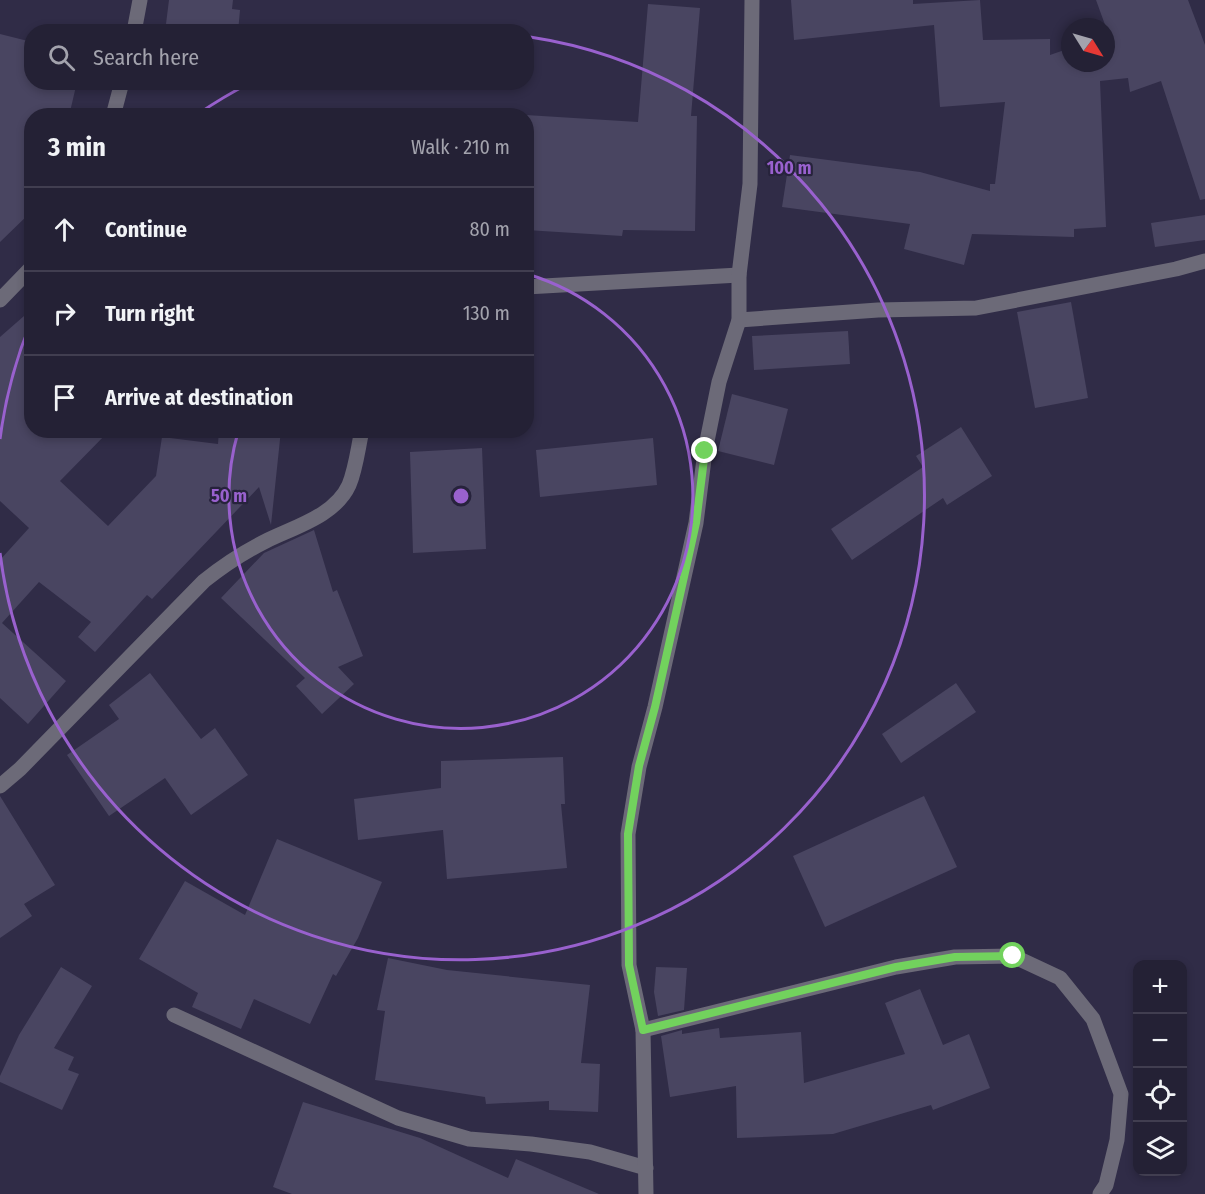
<!DOCTYPE html>
<meta charset="utf-8">
<style>
body{margin:0;font-family:"Fira Sans Condensed",sans-serif;background:#302e41;color:#f1f3f6}
.controls{position:absolute;right:18px;bottom:18px;display:grid;overflow:hidden;border-radius:12px;box-shadow:0 3px 9px #0003}
.controls button{width:54px;height:54px;display:grid;place-items:center;padding:0;border:0;border-bottom:2px solid #413e50;background:#242135;color:#f1f3f6;font:30px sans-serif}
.compass{position:absolute;left:1061px;top:18px;width:54px;height:54px;border-radius:50%;background:#242135;box-shadow:0 3px 9px #0003;rotate:127deg}
.stop{position:absolute;width:18px;height:18px;margin:-14px;border:4px solid #72d25d;border-radius:50%;background:#fff}
.stop.end{background:#72d25d;border-color:#fff;box-shadow:0 2px 6px #0008}
.list{margin:0;padding:0;list-style:none}
h2{display:flex;justify-content:space-between;align-items:center;height:78px;margin:0;padding:0 24px;font-size:26px}
h2 small{font-size:20px;font-weight:400;color:#a3a3ad}
.list li{display:grid;grid-template-columns:39px 1fr auto;gap:18px;align-items:center;box-sizing:border-box;height:84px;padding:0 24px;border-top:2px solid #413e50}
.list b{display:block;font-size:22px;white-space:nowrap}
.list em{font-size:20px;font-style:normal;color:#a3a3ad}
.icon{flex:none;width:33px;height:33px;fill:none;stroke:currentColor;stroke-width:2;stroke-linecap:round;stroke-linejoin:round}
.map{position:relative;flex:none;width:1205px;height:1194px;overflow:hidden}
.search{position:absolute;background:#242135;box-shadow:0 3px 9px #0003;left:24px;top:24px;width:510px;height:66px;display:flex;align-items:center;gap:15px;box-sizing:border-box;padding:0 21px;border-radius:24px;color:#a3a3ad;font-size:22px}
.panel{position:absolute;background:#242135;box-shadow:0 3px 9px #0003;left:24px;top:108px;width:510px;height:330px;border-radius:24px}
.map>svg:first-child{display:block}
.building{fill:#494561}
.lines{fill:none;stroke-linecap:round;stroke-linejoin:round}
.street{stroke:#6c6a78;stroke-width:15}
.route{stroke:#72d25d;stroke-width:8}
.ring{fill:none;stroke:#9961ce;stroke-width:3}
.centre{fill:#9961ce;stroke:#27233c;stroke-width:3}
.ring-label{font-size:18px;text-anchor:middle;font-weight:bold;fill:#9961ce;stroke:#27233c;stroke-width:4.5;stroke-linejoin:round;paint-order:stroke}
</style>
<div class="map">
<svg width="1205" height="1194" viewBox="0 0 1205 1194">
<rect width="100%" height="100%" fill="#302c47"/>
<g class="building">
<path d="M 169,0 L 233,0 L 232,9 L 240,10 L 238,32 L 165,32 Z"/>
<path d="M 791,0 L 913,0 L 913,4 L 980,0 L 983,40 L 1050,39 L 1050,55 L 1070,48 L 1070,63 L 1106,63 L 1106,34 L 1108,33 L 1096,0 L 1188,0 L 1205,45 L 1205,199 L 1200,200 L 1161,81 L 1130,92 L 1128,78 L 1100,81 L 1106,227 L 1074,229 L 1074,237 L 972,234 L 964,265 L 904,249 L 910,224 L 782,207 L 790,155 L 920,172 L 990,191 L 990,184 L 995,184 L 1005,102 L 940,107 L 934,25 L 794,40 Z"/>
<path d="M 648,4 L 700,8 L 691,116 L 697,116 L 695,231 L 623,230 L 622,236 L 526,230 L 526,115 L 638,122 Z"/>
<path d="M 0,34 L 32,42 L 32,82 L 77,82 L 69,116 L 32,116 L 32,211 L 0,242 Z"/>
<path d="M 1205,215 L 1205,240 L 1155,247 L 1151,223 Z"/>
<path d="M 1071,302 L 1088,398 L 1035,408 L 1017,312 Z"/>
<path d="M 32,309 L 32,430 L 110,430 L 60,481 L 108,526 L 156,476 L 162,437 L 218,444 L 219,430 L 281,430 L 271,525 L 259,487 L 152,599 L 147,595 L 95,652 L 78,637 L 91,622 L 39,582 L 2,623 L 66,681 L 28,724 L 0,698 L 0,560 L 29,528 L 0,501 L 0,337 Z"/>
<path d="M 848,331 L 850,364 L 754,370 L 752,336 Z"/>
<path d="M 732,394 L 788,409 L 774,465 L 718,451 Z"/>
<path d="M 961,427 L 992,476 L 947,505 L 943,498 L 852,560 L 831,529 L 923,467 L 916,456 Z"/>
<path d="M 653,438 L 657,485 L 540,497 L 536,450 Z"/>
<path d="M 482,448 L 486,549 L 413,553 L 410,452 Z"/>
<path d="M 314,530 L 333,592 L 337,590 L 363,656 L 338,667 L 354,684 L 322,714 L 296,686 L 305,678 L 221,598 L 264,553 Z"/>
<path d="M 150,673 L 201,739 L 215,728 L 248,775 L 191,815 L 165,778 L 109,816 L 67,755 L 119,719 L 109,705 Z"/>
<path d="M 956,683 L 976,712 L 901,763 L 882,734 Z"/>
<path d="M 563,757 L 565,804 L 561,804 L 567,868 L 447,879 L 443,830 L 358,840 L 354,799 L 441,788 L 441,761 Z"/>
<path d="M 0,796 L 55,885 L 24,904 L 32,916 L 0,938 Z"/>
<path d="M 924,796 L 957,867 L 825,927 L 793,856 Z"/>
<path d="M 277,839 L 382,882 L 358,938 L 336,976 L 333,974 L 310,1024 L 254,999 L 241,1029 L 192,1007 L 198,993 L 139,959 L 185,881 L 245,915 Z"/>
<path d="M 388,958 L 447,970 L 590,985 L 581,1063 L 600,1064 L 598,1112 L 549,1110 L 549,1101 L 486,1104 L 485,1097 L 375,1080 L 385,1011 L 377,1010 Z"/>
<path d="M 61,967 L 92,986 L 54,1048 L 74,1057 L 68,1070 L 79,1074 L 62,1110 L 0,1082 L 0,1076 L 19,1035 Z"/>
<path d="M 656,967 L 687,968 L 684,1010 L 658,1016 L 654,992 Z"/>
<path d="M 920,989 L 943,1045 L 969,1034 L 990,1088 L 933,1110 L 931,1105 L 833,1134 L 737,1138 L 736,1086 L 670,1097 L 661,1036 L 682,1030 L 682,1034 L 719,1028 L 720,1038 L 801,1032 L 804,1083 L 905,1054 L 885,1003 Z"/>
<path d="M 303,1102 L 420,1138 L 508,1178 L 516,1159 L 599,1194 L 292,1194 L 273,1187 Z"/>
</g>
<g class="lines">
<g class="street">
<path d="M 134,32 L 140,0"/>
<path d="M 113,116 L 122,82"/>
<path d="M 526,287 L 739,275"/>
<path d="M 0,300 L 32,267"/>
<path d="M 739,320 L 878,310 L 976,308 L 1176,269 L 1205,261"/>
<path d="M 0,786 L 20,769 L 204,581 C 224,565 244,552 266,541 C 294,527 335,516 349,485 C 356,468 358,448 362,430"/>
<path d="M 174,1015 L 398,1118 L 469,1139 L 531,1144 L 590,1152 L 646,1168"/>
<path d="M 643,1030 L 896,967 L 955,957 L 1013,956 L 1060,978 L 1093,1019 L 1121,1094 L 1117,1140 L 1106,1185 L 1100,1194"/>
<path d="M 646,1194 L 643,1030 L 629,965 L 628,834 L 639,767 L 655,707 L 696,523 L 705,451 L 719,382 L 739,320 L 739,275 L 750,184 L 752,0"/>
</g>
</g>
<g class="lines">
<path class="route" d="M 705,451 L 696,523 L 655,707 L 639,766 L 628,834 L 629,965 L 643,1030 L 896,967 L 955,957 L 1013,956"/>
</g>
<g class="ring">
<path d="M527 274A232 232 0 1 1 238 432"/>
<path d="M0 439A464 464 0 0 1 31 322M198 114A464 464 0 0 1 250 83M530 37A464 464 0 1 1 0 553"/>
</g>
<circle cx="461" cy="496" r="9" class="centre"/>
<g class="ring-label">
<text x="789" y="174">100 m</text>
<text x="229" y="502">50 m</text>
</g>
</svg>
<div class="controls">
<button>+</button>
<button>−</button>
<button><svg class="icon" aria-label="locate" viewBox="0 0 24 24"><circle cx="12" cy="12" r="6"/><path d="M12 2v4M12 18v4M2 12h4M18 12h4"/></svg></button>
<button><svg class="icon" aria-label="layers" viewBox="0 0 24 24"><path d="M12 4l9 5-9 5-9-5zM3 14l9 5 9-5"/></svg></button>
</div>
<svg class="compass" viewBox="-18 -18 36 36"><path d="M0-13l5 13h-10z" fill="#e53935"/><path d="M0 13l5-13h-10z" fill="#a3a3ad"/></svg>
<div class="stop" style="left:1013px;top:956px"></div>
<div class="stop end" style="left:705px;top:451px"></div>
<div class="search"><svg class="icon" aria-label="search" viewBox="0 0 24 24"><circle cx="10" cy="10" r="6"/><path d="M15 15l6 6"/></svg>Search here</div>
<section class="panel">
<h2>3 min<small>Walk · 210 m</small></h2>
<ul class="list">
<li><svg class="icon" aria-label="ahead" viewBox="0 0 24 24"><path d="M12 20V5M6 11l6-6 6 6"/></svg><div><b>Continue</b></div><em>80 m</em></li>
<li><svg class="icon" aria-label="right" viewBox="0 0 24 24"><path d="M7 20v-9h11M14 6l5 5-5 5"/></svg><div><b>Turn right</b></div><em>130 m</em></li>
<li><svg class="icon" aria-label="arrive" viewBox="0 0 24 24"><path d="M6 21V4h12l-3 4 3 4H6"/></svg><div><b>Arrive at destination</b></div></li>
</ul>
</section>
</div>
